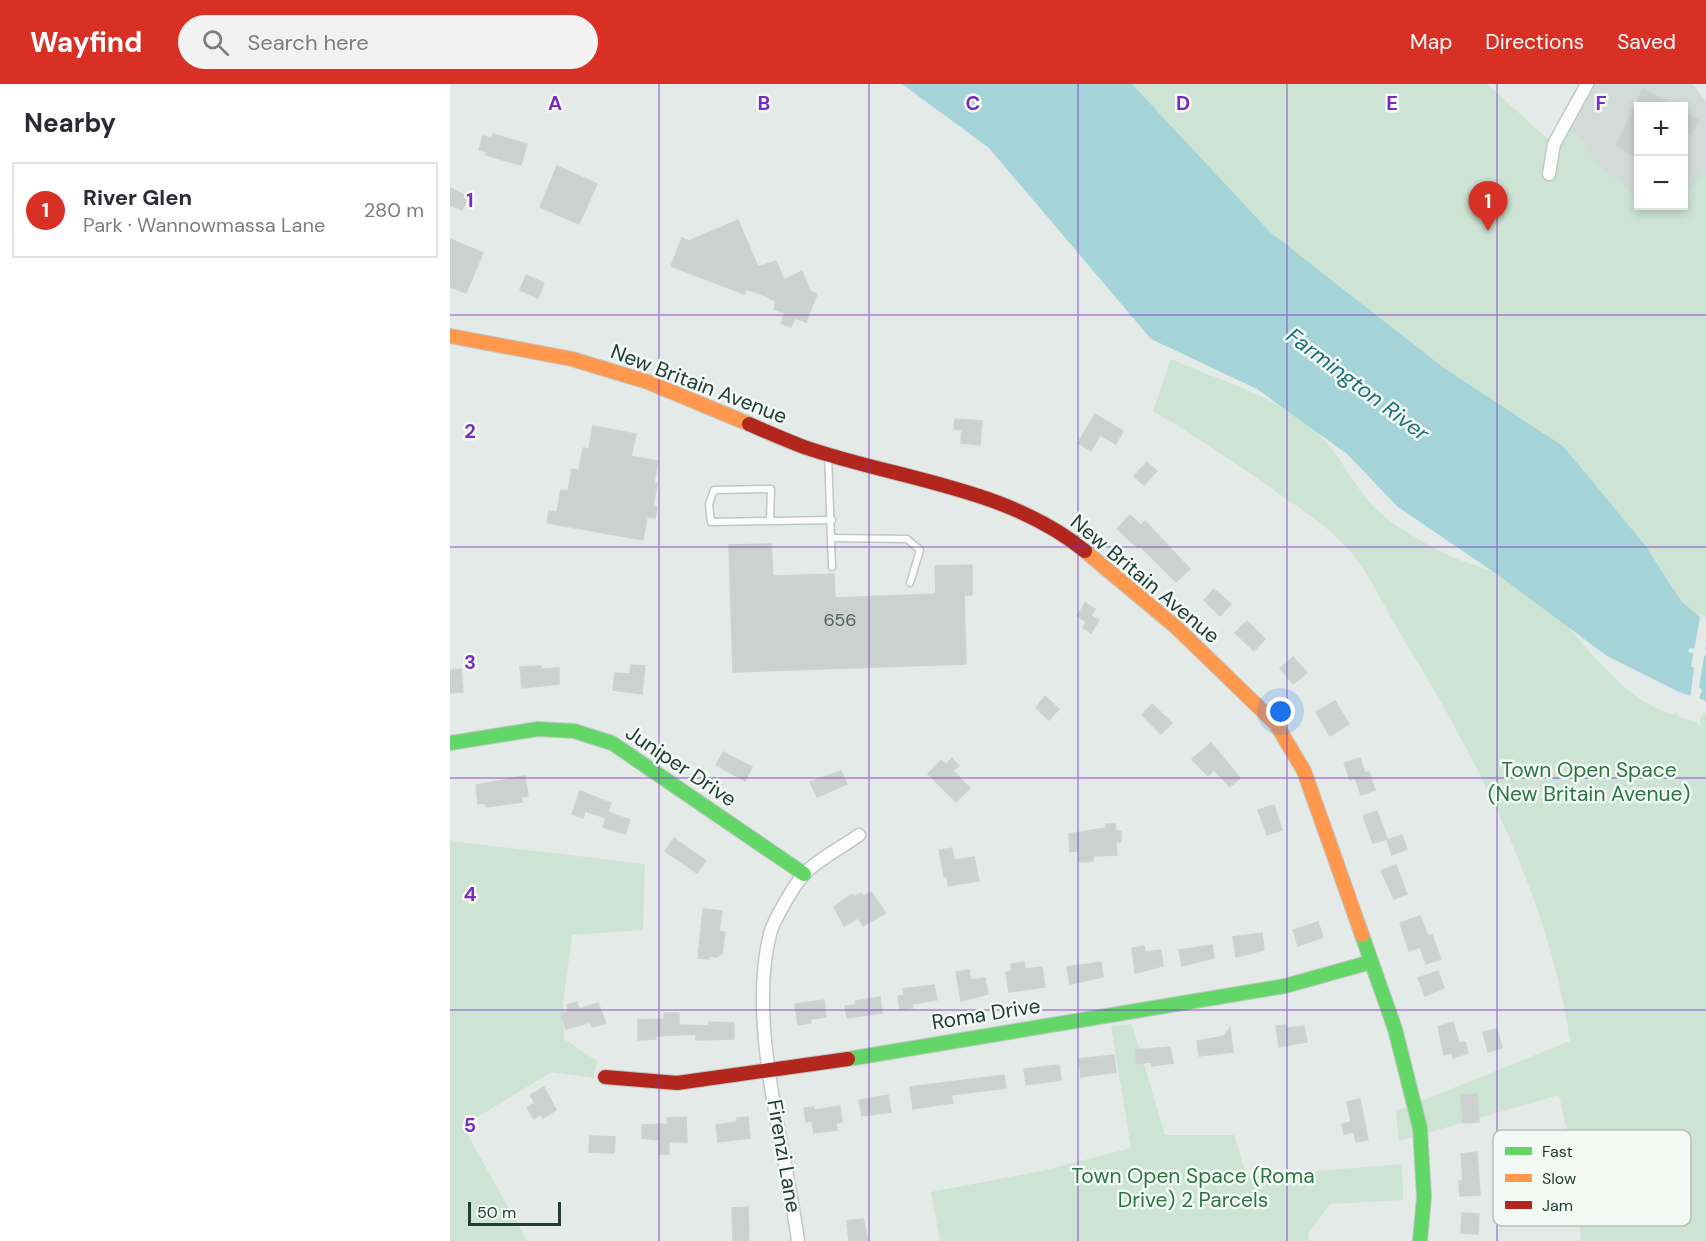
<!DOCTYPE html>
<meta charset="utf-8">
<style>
body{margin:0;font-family:"DM Sans",sans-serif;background:#f2f2f3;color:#2b2b33}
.controls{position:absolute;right:18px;top:18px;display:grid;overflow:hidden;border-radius:0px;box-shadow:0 3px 9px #0003}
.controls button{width:54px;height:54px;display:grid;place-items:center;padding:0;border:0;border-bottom:2px solid #e1e1e2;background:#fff;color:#2b2b33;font:30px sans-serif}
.scale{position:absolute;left:18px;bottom:15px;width:93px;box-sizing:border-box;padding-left:6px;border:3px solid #223d34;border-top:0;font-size:16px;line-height:21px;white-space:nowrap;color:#223d34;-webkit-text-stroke:4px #f3f9f5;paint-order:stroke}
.you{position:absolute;left:831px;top:628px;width:21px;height:21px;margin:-15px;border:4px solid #fff;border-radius:50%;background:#1a73e8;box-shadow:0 0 0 9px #1a73e833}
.badge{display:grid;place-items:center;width:39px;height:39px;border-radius:50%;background:#d93025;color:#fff;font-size:20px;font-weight:700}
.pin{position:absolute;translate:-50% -50px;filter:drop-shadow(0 2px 3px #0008)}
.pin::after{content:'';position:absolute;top:32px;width:21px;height:18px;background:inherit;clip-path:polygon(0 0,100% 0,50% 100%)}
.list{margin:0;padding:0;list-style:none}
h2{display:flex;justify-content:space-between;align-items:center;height:78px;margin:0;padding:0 24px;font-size:26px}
h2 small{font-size:20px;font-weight:400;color:#7c7c81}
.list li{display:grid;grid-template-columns:39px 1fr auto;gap:18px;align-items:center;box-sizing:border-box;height:96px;margin:0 12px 12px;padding:0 12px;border:2px solid #e1e1e2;border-radius:0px}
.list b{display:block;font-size:22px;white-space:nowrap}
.list p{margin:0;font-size:20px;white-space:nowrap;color:#7c7c81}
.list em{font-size:20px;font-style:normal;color:#7c7c81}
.icon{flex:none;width:33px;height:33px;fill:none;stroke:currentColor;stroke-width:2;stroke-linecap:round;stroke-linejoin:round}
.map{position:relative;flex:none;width:1256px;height:1157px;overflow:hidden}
header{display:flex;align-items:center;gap:36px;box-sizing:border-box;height:84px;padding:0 30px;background:#d93025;color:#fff}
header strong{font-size:28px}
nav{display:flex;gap:33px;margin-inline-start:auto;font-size:21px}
.search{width:420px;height:54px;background:#f2f2f3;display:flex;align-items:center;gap:15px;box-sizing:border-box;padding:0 21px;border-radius:33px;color:#7c7c81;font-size:22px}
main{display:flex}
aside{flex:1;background:#fff}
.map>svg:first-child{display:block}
.built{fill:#d2dbd7}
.green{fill:#cde3d3}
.water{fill:#a5d4d8}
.pier{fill:#e4eae7}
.building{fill:#cbd1ce;stroke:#cdd3d0;stroke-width:1.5}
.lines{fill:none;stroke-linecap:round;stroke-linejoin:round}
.lane-casing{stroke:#c1c7c4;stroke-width:9}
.street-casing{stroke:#c1c7c4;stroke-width:15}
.fast-casing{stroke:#c0c7c4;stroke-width:16}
.slow-casing{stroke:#c0c7c4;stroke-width:16}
.jam-casing{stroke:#c0c7c4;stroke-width:16}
.lane{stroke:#fbfcfb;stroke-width:6}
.street{stroke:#fbfcfb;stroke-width:12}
.fast{stroke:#63d668;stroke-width:14}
.slow{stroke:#ff974d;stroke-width:14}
.jam{stroke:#b3261e;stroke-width:14}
.grid{fill:none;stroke:#7b2cbf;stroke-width:1.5;stroke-opacity:0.55}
.labels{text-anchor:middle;stroke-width:5;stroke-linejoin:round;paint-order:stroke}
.number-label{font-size:18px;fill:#4d635b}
.street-label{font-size:21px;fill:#223d34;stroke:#f3f9f5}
.park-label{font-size:21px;fill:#2c7543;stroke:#f3f9f5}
.water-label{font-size:22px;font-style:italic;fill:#1c717a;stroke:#f3f9f5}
.key{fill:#f3f9f5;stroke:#b4c1bb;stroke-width:1.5}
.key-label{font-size:16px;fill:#223d34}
.grid-label{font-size:20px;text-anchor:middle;font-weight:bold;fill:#7b2cbf;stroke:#f3f9f5;stroke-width:5;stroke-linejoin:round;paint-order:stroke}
</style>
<header>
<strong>Wayfind</strong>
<div class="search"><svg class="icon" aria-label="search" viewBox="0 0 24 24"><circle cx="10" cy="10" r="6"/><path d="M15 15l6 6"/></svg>Search here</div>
<nav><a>Map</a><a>Directions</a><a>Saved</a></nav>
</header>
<main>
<aside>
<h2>Nearby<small></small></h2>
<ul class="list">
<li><span class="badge">1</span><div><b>River Glen</b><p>Park · Wannowmassa Lane</p></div><em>280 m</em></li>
</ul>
</aside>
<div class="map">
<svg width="1256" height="1157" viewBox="0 0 1256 1157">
<rect width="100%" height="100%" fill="#e4eae7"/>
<path class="built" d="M 1137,0 L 1243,0 L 1256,18 L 1256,86 L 1238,109 L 1234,111 L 1234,22 L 1188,22 L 1188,113 L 1183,111 L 1142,76 L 1132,56 L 1112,39 Z"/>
<g class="green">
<path d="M 682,0 L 1037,0 L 1099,56 L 1112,39 L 1132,56 L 1142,76 L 1183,111 L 1188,113 L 1188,122 L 1234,122 L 1234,111 L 1256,86 L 1256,547 L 1242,549 L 1222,502 L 1195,461 L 1113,362 L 994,284 L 820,148 Z"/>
<path d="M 721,275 C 772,298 833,313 873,355 C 896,379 908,413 935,433 C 952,447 990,468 1010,476 C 1031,484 1066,493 1082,506 C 1130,547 1161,611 1224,631 L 1226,627 L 1229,633 L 1246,638 L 1251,644 L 1250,633 L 1256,629 L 1256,1157 L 1131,1157 L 1124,1077 L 1109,1011 L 949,1057 L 946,1027 L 1120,957 C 1099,812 1025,670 948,546 C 934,522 921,494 904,472 C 880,442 847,423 817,401 C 779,375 742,350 703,327 Z"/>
<path d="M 0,757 L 195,780 L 193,846 L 122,851 L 113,921 L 114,955 L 147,977 L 144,994 L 101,988 L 13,1042 L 77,1157 L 0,1157 Z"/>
<path d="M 682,940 L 715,1051 L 784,1051 L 797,1093 L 952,1080 L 953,1116 L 880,1120 L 858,1150 L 859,1157 L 490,1157 L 481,1108 L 592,1087 L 681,1064 L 661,942 Z"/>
</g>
<path class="water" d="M 452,0 L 682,0 L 820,148 L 994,284 L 1113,362 L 1195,461 L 1232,518 L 1256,538 L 1256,567 L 1240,564 L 1238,568 L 1256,572 L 1256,617 L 1229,608 L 1157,572 L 1048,491 L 948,423 L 897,370 L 807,305 L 701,255 L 539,64 Z"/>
<path class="pier" d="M 1248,528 L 1256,534 L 1256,560 L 1249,603 L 1252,606 L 1248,618 L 1240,615 L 1244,584 L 1241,582 L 1250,534 Z"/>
<g class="building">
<path d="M 1193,5 L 1225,22 L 1188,22 L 1188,62 L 1183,72 L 1166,62 Z"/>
<path d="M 1233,27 L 1249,36 L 1241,50 L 1233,46 Z"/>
<path d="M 43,50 L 77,60 L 71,81 L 36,71 L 37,68 L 29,66 L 33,52 L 42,54 Z"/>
<path d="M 107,82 L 147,100 L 129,140 L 90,123 Z"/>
<path d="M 0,104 L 18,113 L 12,126 L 0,121 Z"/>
<path d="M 288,136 L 308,183 L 326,177 L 334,196 L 352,187 L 360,207 L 367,210 L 356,238 L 345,234 L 341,243 L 331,239 L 335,229 L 324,225 L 326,218 L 316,212 L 296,205 L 294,210 L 221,182 L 232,154 L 239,157 Z"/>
<path d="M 0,155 L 33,169 L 16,209 L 0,203 Z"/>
<path d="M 76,191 L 94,199 L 88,214 L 70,206 Z"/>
<path d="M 645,330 L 673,347 L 666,360 L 650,351 L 641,367 L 628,359 Z"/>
<path d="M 505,335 L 532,337 L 530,361 L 511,359 L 512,346 L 504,345 Z"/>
<path d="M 143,342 L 186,350 L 181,372 L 208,377 L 204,399 L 207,400 L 203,422 L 207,423 L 205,434 L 197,433 L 193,456 L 97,439 L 99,427 L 107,428 L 111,406 L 118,407 L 122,385 L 129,386 L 133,364 L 139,365 Z"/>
<path d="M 697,378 L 707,387 L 694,401 L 684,392 Z"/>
<path d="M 680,431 L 691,441 L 695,437 L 740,485 L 726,498 L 690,462 L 688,464 L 667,445 Z"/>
<path d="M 321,460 L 323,492 L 384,490 L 385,514 L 486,510 L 485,482 L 522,481 L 522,511 L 514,511 L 516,580 L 283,588 L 279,461 Z"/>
<path d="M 764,505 L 781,520 L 770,532 L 754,516 Z"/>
<path d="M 635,519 L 645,525 L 641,532 L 649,536 L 641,549 L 633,544 L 636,538 L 627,532 Z"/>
<path d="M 797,537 L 815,555 L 804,567 L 785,549 Z"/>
<path d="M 843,573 L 857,589 L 843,600 L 830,584 Z"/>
<path d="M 181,581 L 195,582 L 192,610 L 163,606 L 165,589 L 180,590 Z"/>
<path d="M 91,582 L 91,585 L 109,584 L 109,600 L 72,604 L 70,583 Z"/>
<path d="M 11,585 L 13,608 L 0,609 L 0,586 Z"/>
<path d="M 595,612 L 609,625 L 599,636 L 586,624 Z"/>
<path d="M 885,617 L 899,640 L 880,652 L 866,628 Z"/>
<path d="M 702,620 L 722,639 L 711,650 L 692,631 Z"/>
<path d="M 761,659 L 790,694 L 780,703 L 764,686 L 758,692 L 742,675 Z"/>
<path d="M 273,668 L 302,683 L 295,697 L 266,681 Z"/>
<path d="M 502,674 L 509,682 L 503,687 L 520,704 L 506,718 L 478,690 L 491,676 L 496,681 Z"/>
<path d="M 910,674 L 915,689 L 919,688 L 925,706 L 911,711 L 905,694 L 900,696 L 894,679 Z"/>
<path d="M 391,687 L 397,700 L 367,713 L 360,698 Z"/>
<path d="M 75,692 L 78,712 L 71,713 L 72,718 L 36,723 L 35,719 L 28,720 L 26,701 Z"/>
<path d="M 130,707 L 161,719 L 158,728 L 180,736 L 175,750 L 153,743 L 156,734 L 135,727 L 133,734 L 122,730 Z"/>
<path d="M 824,721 L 832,746 L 817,751 L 808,726 Z"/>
<path d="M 927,727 L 937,755 L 923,759 L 913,732 Z"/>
<path d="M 656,740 L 665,740 L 666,747 L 671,747 L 671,758 L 666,758 L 667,771 L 643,772 L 643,777 L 629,778 L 628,767 L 620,768 L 619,750 L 656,744 Z"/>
<path d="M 952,751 L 957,765 L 942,771 L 937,756 Z"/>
<path d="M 224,754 L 256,777 L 247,789 L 215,767 Z"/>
<path d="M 502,764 L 504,776 L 524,773 L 529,797 L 498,802 L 497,793 L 494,793 L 489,766 Z"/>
<path d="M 946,781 L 957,810 L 944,815 L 931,787 Z"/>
<path d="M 421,808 L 436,829 L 413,842 L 408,834 L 394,842 L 384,823 L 402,810 L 404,813 L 411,809 L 413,812 Z"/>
<path d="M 253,825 L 272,827 L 269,847 L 275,848 L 272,870 L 267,873 L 259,872 L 259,875 L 248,874 Z"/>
<path d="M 970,832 L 978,852 L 982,851 L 991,875 L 976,880 L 970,863 L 959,867 L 950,839 Z"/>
<path d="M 868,838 L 873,853 L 848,862 L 843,846 Z"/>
<path d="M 812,849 L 814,866 L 786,873 L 783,853 Z"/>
<path d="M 762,861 L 764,874 L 732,882 L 729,866 Z"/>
<path d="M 694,862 L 695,868 L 711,866 L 713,882 L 685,889 L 682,864 Z"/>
<path d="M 574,878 L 575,885 L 592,883 L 595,903 L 559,908 L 556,888 L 562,887 L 561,880 Z"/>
<path d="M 651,878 L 653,893 L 620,900 L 617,883 Z"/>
<path d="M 519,886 L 521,896 L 535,894 L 538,910 L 511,917 L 506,888 Z"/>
<path d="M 988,887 L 994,904 L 975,912 L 968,894 Z"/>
<path d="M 484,901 L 487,916 L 462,920 L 463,924 L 450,926 L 448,912 L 454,911 L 453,905 Z"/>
<path d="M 430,913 L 432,929 L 397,934 L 395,922 L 406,921 L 405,917 Z"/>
<path d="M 374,916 L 376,933 L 360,935 L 361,939 L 348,941 L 345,920 Z"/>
<path d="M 127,918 L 129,925 L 148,919 L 156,939 L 142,943 L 140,938 L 116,945 L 111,929 L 118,928 L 117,921 Z"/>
<path d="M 214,929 L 229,929 L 229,941 L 259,942 L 259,938 L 284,939 L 284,955 L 246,956 L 246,950 L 206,952 L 206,955 L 188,956 L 188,936 L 214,935 Z"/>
<path d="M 1003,938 L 1009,959 L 1015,958 L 1018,969 L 1003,974 L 1002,969 L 994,971 L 988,943 Z"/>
<path d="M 836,941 L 837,944 L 854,942 L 857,958 L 829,963 L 826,942 Z"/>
<path d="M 780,944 L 783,968 L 749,972 L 747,957 L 774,952 Z"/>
<path d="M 1047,945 L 1052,964 L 1038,968 L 1033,948 Z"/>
<path d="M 720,963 L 723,979 L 702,982 L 701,978 L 687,980 L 685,966 Z"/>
<path d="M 664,971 L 666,988 L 631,993 L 629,975 Z"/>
<path d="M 609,981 L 611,996 L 576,1001 L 574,985 Z"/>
<path d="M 554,991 L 556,1004 L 501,1011 L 503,1019 L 463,1025 L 460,1003 Z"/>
<path d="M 94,1003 L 106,1026 L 93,1034 L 91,1030 L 84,1035 L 77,1024 L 85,1019 L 80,1011 Z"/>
<path d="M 1027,1010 L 1029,1038 L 1013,1039 L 1011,1011 Z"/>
<path d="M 438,1011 L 441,1028 L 412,1032 L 409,1016 Z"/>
<path d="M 910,1015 L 918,1056 L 906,1058 L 904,1048 L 894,1050 L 892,1040 L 901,1038 L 897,1018 Z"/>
<path d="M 390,1022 L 392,1038 L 386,1039 L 387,1046 L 364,1049 L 362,1037 L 356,1038 L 354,1024 L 364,1023 L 364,1026 Z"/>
<path d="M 236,1033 L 237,1058 L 219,1058 L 219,1070 L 209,1070 L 209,1056 L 192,1054 L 192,1041 L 217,1040 L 217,1034 Z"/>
<path d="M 298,1033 L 300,1054 L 268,1058 L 266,1041 L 287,1038 L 287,1034 Z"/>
<path d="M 140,1052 L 165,1053 L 164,1069 L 139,1068 Z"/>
<path d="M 1027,1068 L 1030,1111 L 1010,1112 L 1009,1097 L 1013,1097 L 1011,1070 Z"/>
<path d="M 298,1123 L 299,1157 L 283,1157 L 282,1124 Z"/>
<path d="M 1012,1129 L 1029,1130 L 1028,1150 L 1011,1149 Z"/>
<path d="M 413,1135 L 418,1157 L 399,1157 L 397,1137 Z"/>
</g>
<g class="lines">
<g class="lane-casing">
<g id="lane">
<path d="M 378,370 L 382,483"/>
<path d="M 320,437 L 321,405 L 264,406 L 259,420 L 261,438 L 382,436"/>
<path d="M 382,454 L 457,455 L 470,466 L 460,499"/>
</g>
</g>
<g class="street-casing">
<g id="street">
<path d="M 1099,90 L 1104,60 L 1137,0"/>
<path d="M 348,1157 C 336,1064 297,941 320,850 C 323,837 344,802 353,791 C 365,777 394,762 409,751"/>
</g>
</g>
<g class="fast-casing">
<g id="fast">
<path d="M 0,659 L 88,645 L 124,647 L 162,659 L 354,790"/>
<path d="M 912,851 L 945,945 L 970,1044 L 974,1113 L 970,1157"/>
<path d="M 398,975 L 835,902 L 921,878"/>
</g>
</g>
<g class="slow-casing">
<g id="slow">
<path d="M 0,252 L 122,275 L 198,298 L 299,340"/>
<path d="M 635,467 L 726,543 L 826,640 L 854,687 L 912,851"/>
</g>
</g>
<g class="jam-casing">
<g id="jam">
<path d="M 299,340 C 317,348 335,356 354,363 C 446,395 557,403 635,467"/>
<path d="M 155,993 L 227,999 L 398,975"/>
</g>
</g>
<use href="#lane" class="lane"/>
<use href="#street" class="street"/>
<use href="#fast" class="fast"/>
<use href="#slow" class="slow"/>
<use href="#jam" class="jam"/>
</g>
<path class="grid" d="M 209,0 L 209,1157M 419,0 L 419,1157M 628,0 L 628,1157M 837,0 L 837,1157M 1047,0 L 1047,1157M 0,231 L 1256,231M 0,463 L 1256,463M 0,694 L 1256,694M 0,926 L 1256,926"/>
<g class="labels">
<g class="number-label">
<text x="390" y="542">656</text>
</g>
<g class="street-label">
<text transform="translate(249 300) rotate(21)" y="7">New Britain Avenue</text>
<text transform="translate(695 495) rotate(40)" y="7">New Britain Avenue</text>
<text transform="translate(231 682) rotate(34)" y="7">Juniper Drive</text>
<text transform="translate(536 930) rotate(-9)" y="7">Roma Drive</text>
<text transform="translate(334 1072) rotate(80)" y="7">Firenzi Lane</text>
</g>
<g class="park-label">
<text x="1139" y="693">Town Open Space<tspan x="1139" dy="24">(New Britain Avenue)</tspan></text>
<text x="743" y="1099">Town Open Space (Roma<tspan x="743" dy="24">Drive) 2 Parcels</tspan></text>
</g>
<g class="water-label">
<text transform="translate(908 300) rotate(37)" y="8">Farmington River</text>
</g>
</g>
<rect x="1043" y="1046" width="198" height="96" rx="9" class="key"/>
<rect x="1055" y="1063" width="27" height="8" fill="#63d668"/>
<rect x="1055" y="1090" width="27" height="8" fill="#ff974d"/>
<rect x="1055" y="1117" width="27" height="8" fill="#b3261e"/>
<g class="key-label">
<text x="1092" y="1073">Fast</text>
<text x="1092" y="1100">Slow</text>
<text x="1092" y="1127">Jam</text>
</g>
<g class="grid-label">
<text x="105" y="26">A</text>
<text x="314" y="26">B</text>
<text x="523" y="26">C</text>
<text x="733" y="26">D</text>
<text x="942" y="26">E</text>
<text x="1151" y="26">F</text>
<text x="20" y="123">1</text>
<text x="20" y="354">2</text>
<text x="20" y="585">3</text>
<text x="20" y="817">4</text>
<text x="20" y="1048">5</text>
</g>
</svg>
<div class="controls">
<button>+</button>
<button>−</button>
</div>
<div class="scale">50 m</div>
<div class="you"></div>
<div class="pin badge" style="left:1038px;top:147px">1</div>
</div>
</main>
